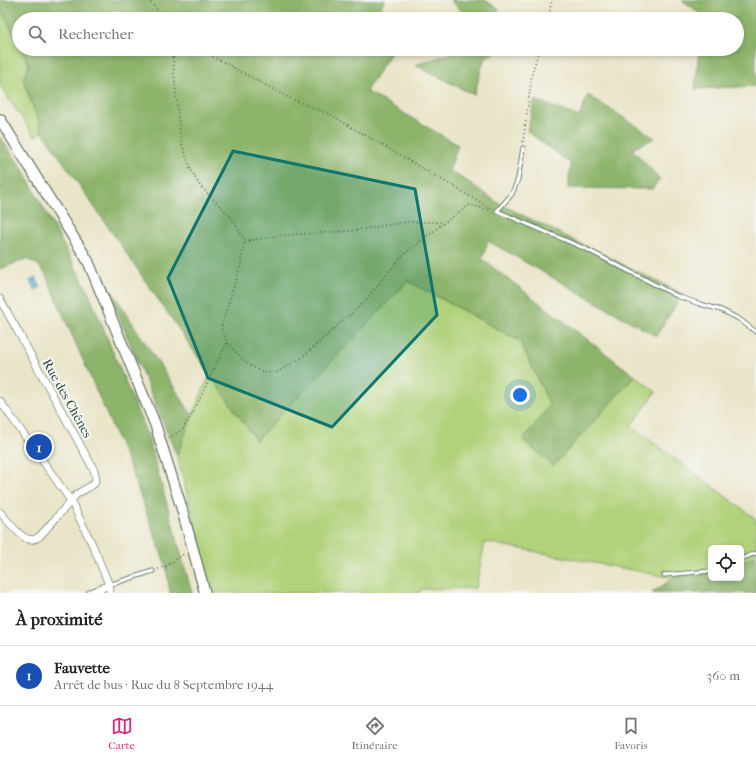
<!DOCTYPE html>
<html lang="fr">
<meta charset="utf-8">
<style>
body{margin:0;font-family:"IM FELL French Canon",serif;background:#f6f6f6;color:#222}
.controls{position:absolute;right:12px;bottom:12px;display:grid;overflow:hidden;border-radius:6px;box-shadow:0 2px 6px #0003}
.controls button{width:36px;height:36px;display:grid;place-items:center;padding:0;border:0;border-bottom:1px solid #e0e0e0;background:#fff;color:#222;font:20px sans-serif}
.you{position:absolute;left:520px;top:395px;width:14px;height:14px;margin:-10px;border:3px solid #fff;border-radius:50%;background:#1a73e8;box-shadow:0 0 0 6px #1a73e833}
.badge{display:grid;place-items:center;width:26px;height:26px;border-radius:50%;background:#db2777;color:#fff;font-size:13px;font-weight:700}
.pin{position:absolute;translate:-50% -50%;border:2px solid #fff;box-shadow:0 1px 4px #0006}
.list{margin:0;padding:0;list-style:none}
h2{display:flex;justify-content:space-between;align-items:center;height:52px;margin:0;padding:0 16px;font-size:17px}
h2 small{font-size:13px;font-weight:400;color:#767676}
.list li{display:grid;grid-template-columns:26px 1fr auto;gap:12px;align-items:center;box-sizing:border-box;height:60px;padding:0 16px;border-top:1px solid #e0e0e0}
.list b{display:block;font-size:15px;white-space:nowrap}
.list p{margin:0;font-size:13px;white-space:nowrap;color:#767676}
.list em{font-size:13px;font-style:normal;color:#767676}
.icon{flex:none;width:22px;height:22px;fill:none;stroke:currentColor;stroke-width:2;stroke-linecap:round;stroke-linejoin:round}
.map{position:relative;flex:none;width:756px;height:593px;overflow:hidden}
.search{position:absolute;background:#fff;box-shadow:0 2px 6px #0003;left:12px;right:12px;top:12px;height:44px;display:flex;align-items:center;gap:10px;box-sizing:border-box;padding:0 14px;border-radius:22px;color:#767676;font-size:15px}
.sheet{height:112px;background:#fff}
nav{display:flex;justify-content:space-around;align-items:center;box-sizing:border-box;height:56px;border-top:1px solid #e0e0e0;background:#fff;font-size:11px;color:#767676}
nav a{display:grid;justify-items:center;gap:2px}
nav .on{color:#db2777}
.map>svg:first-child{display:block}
.green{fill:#b1d27a;stroke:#688857}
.forest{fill:#8cb46a;stroke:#56784f}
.water{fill:#4fa5cb;stroke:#377180}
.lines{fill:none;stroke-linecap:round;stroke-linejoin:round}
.service-casing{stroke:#3d564a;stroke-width:5}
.minor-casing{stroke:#3d564a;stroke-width:8}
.secondary-casing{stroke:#3d564a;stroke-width:12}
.path{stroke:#3d564a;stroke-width:1.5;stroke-dasharray:1 3;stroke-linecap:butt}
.service{stroke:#fff;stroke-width:3.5}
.minor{stroke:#fff;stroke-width:7}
.secondary{stroke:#fff;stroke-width:10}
.marked{fill:#0f766e;fill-opacity:0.2;stroke:#0f766e;stroke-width:3;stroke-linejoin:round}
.labels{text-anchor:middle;stroke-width:4;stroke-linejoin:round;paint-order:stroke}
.street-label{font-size:13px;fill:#1f3d34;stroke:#f6f6f2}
</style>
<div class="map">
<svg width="756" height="593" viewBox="0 0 756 593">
<rect width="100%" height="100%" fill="#f6f6f2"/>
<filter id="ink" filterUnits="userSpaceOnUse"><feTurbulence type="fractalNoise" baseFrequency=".025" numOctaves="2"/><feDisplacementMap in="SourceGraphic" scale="8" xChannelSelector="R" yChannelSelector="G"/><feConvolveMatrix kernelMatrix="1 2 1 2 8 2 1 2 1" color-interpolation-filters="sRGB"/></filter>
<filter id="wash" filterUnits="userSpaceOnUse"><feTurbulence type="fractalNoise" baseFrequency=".012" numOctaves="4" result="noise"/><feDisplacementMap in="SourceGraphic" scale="16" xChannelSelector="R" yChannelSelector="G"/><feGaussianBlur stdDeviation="0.9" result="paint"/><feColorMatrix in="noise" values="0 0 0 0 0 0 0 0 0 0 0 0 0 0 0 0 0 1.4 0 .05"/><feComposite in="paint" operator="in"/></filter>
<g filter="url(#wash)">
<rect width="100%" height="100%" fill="#eae5c8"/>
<g class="green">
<path d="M 0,8 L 19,45 L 19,49 L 21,49 L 29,65 L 23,79 L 42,131 L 35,137 L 0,86 Z"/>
<path d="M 408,281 L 520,341 L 550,405 L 553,466 L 635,376 L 656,392 L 631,426 L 756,519 L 756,556 L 741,562 L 741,548 L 711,548 L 711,573 L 673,578 L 485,542 L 476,588 L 423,589 L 418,593 L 210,593 L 198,535 L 177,456 L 192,415 L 210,374 L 256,440 Z"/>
</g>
<g class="forest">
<path d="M 0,0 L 385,0 L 373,19 L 19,19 L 19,45 L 0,8 Z"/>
<path d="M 450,0 L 485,0 L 498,9 L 501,19 L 471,19 Z"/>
<path d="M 682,0 L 756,0 L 756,86 L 695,89 L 699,49 L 737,49 L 737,19 L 702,19 L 702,15 Z"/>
<path d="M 21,49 L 389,49 L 391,53 L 366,91 L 458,145 L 449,171 L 470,183 L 498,203 L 683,294 L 656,336 L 488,241 L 482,259 L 635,376 L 553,466 L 523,440 L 550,405 L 520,341 L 408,281 L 256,441 L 42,131 L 23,79 L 29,65 Z"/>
<path d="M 465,49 L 499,49 L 484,60 L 474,95 L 415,65 Z"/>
<path d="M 588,95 L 655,138 L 632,149 L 660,179 L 652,189 L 568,188 L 571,164 L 527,131 L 535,100 L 579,117 Z"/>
<path d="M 0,137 L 22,168 L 87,289 L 148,437 L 192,593 L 170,593 L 166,566 L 131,470 L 45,273 L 37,264 L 26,259 L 0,269 Z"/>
<path d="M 102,276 L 192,415 L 177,456 Z"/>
<path d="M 756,556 L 756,593 L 652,593 L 673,578 L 711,573 L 711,578 L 741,578 L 741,562 Z"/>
</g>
<path class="water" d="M 35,277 L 41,287 L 35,290 L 30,281 Z"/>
</g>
<g filter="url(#ink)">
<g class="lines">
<g class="service-casing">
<g id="service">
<path d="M 523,148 L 518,179 L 512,194 L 497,211 L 586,249 L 677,296 L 700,304 L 721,310 L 739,319 L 756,332"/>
<path d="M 741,559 L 756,553"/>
<path d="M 664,575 L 711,571"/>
<path d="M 109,585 L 153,571"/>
</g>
</g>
<g class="minor-casing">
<g id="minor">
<path d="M 0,299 L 94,470 L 96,478 L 94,484 L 77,494 L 40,536 C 37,538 33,541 28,539 C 20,537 6,519 0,512"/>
<path d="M 0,401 L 71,501 L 93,546 L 109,585 L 110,593"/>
<path d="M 90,593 L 109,585"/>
</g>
</g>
<g class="secondary-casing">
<path id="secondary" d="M 0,119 L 88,261 L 155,424 L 181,506 L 205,593"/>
</g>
<g class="path">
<path d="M 148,0 L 166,19"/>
<path d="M 159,12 L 160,19"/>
<path d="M 548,19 L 552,0"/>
<path d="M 172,49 L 180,138 L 191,170 L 200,186 L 232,218 L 245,241 L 240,267 L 221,327 L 227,342 L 245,362 L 258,370 L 267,373 L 277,372 L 300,359 L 362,304 L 403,255 L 445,222 L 470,205 L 491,210"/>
<path d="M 203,49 L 214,57 L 289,98 L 329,114 L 492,209"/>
<path d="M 523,142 L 532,74 L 539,49"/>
<path d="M 245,241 L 284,235 L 351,231 L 406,222 L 443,222"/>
<path d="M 169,438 L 182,430 L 192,415 L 227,342"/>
<path d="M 158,569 L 166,566 L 184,554"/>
</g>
<use href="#service" class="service"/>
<use href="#minor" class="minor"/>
<use href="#secondary" class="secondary"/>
</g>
</g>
<path class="marked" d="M 233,151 L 415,189 L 437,315 L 332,427 L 208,378 L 168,278 Z"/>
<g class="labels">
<g class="street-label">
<text transform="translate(68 398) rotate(61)" y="5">Rue des Chênes</text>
</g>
</g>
</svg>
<div class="controls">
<button><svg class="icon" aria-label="locate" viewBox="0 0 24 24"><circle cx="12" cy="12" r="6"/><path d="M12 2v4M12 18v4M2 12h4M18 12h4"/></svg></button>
</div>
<div class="you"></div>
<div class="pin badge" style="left:39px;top:447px;background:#1a4fb4">1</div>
<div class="search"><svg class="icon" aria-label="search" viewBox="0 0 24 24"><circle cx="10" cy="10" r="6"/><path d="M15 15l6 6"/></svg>Rechercher</div>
</div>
<section class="sheet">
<h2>À proximité<small></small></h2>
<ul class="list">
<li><span class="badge" style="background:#1a4fb4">1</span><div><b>Fauvette</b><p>Arrêt de bus · Rue du 8 Septembre 1944</p></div><em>360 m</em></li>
</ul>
</section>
<nav>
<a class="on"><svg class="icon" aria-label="map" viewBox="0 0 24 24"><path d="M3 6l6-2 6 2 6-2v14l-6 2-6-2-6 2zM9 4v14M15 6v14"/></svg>Carte</a>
<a><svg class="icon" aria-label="directions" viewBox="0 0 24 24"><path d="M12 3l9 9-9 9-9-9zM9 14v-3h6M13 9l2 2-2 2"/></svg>Itinéraire</a>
<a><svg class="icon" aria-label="saved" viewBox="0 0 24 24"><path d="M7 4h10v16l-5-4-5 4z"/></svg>Favoris</a>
</nav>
